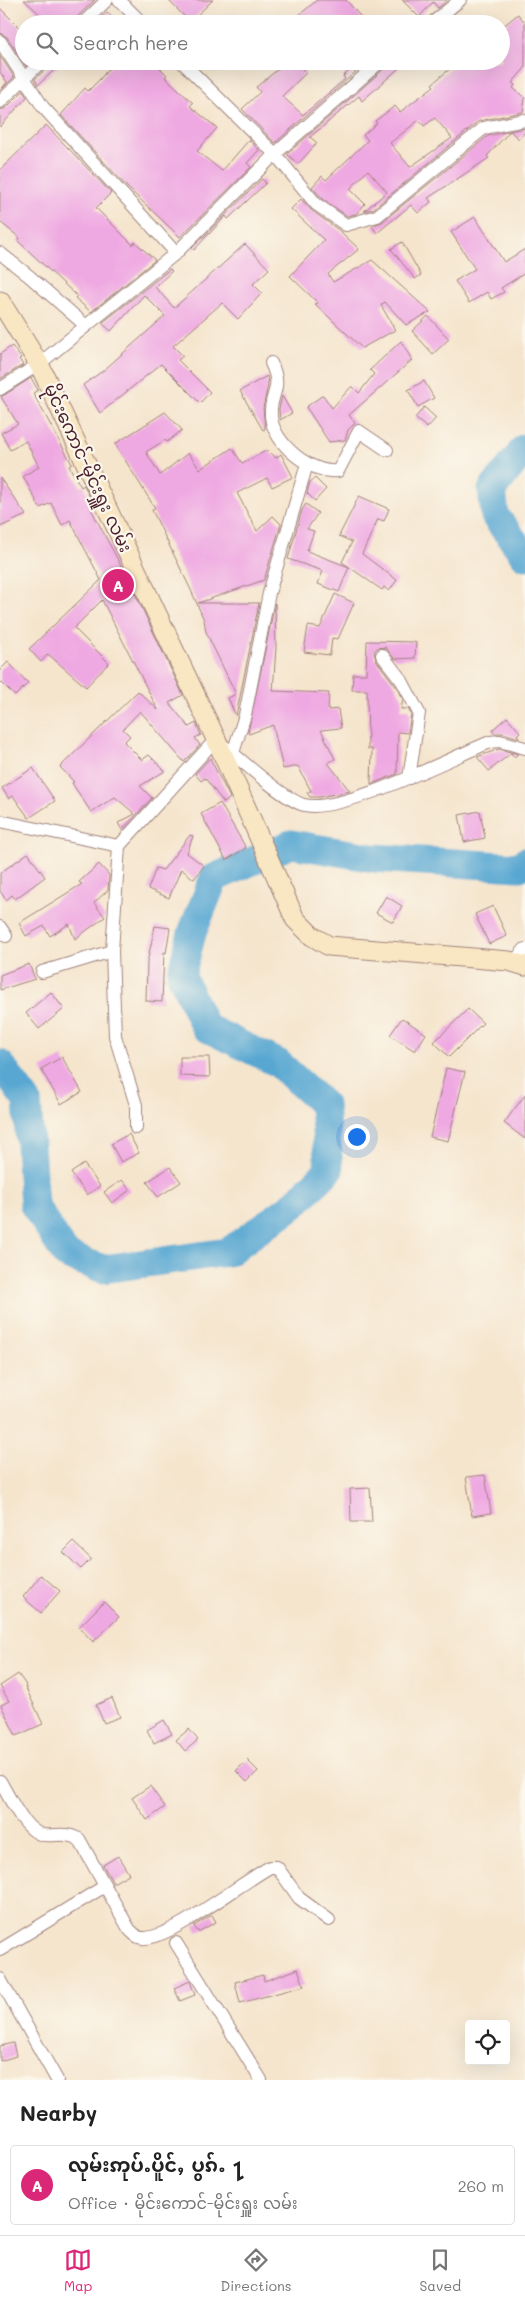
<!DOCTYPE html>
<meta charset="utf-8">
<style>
body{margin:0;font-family:Mali,"Noto Sans Myanmar",sans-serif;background:#f2f2f2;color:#222}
.controls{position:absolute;right:15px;bottom:15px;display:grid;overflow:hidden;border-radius:5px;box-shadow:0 5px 20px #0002}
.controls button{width:45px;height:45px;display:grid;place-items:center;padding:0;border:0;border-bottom:1px solid #e0e0e0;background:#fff;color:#222;font:25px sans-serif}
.you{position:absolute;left:356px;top:1136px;width:18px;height:18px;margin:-12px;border:4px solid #fff;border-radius:50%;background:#1a73e8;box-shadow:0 0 0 8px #1a73e833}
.badge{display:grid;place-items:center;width:32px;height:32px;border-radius:50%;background:#db2777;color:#fff;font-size:16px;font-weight:700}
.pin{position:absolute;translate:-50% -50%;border:2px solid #fff;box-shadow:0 1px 5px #0006}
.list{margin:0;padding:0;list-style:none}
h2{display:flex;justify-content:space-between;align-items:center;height:65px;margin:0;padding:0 20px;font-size:21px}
h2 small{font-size:16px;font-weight:400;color:#767676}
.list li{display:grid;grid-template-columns:32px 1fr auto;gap:15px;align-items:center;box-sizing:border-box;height:80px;margin:0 10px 10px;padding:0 10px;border:1px solid #e0e0e0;border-radius:5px}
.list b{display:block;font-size:19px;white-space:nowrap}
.list p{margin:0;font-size:16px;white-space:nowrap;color:#767676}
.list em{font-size:16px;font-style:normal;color:#767676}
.icon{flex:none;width:28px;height:28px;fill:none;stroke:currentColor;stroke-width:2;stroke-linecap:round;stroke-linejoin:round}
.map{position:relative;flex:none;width:525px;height:2080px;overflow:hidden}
.search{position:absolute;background:#fff;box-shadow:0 5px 20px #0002;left:15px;right:15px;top:15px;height:55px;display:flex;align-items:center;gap:12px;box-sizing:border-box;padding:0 18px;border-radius:28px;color:#767676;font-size:19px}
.sheet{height:155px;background:#fff}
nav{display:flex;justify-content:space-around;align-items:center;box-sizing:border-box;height:70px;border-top:1px solid #e0e0e0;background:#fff;font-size:14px;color:#767676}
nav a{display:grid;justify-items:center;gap:2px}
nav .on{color:#db2777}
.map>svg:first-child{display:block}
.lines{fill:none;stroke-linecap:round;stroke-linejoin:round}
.river{stroke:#59a7d2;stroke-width:29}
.building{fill:#efa9e2;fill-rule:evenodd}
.minor-casing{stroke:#a0827c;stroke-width:14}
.secondary-casing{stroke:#a0827c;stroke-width:21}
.minor{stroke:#fff;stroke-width:12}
.secondary{stroke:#f9e7c3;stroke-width:19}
.labels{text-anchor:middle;stroke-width:4.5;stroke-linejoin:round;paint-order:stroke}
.street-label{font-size:18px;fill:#4a1f2b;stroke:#fbf7ec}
</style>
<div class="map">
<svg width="525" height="2080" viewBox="0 0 525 2080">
<rect width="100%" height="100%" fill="#fbf7ec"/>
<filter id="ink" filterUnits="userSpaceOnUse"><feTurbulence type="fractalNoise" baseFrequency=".02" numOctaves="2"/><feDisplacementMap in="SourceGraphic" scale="10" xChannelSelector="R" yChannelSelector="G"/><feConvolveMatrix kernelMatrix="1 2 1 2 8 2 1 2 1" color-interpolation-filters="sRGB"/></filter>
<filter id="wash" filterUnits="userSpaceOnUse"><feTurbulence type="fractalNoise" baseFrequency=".0096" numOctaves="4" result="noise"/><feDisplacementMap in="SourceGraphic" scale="20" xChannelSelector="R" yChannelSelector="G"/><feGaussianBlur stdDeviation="1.12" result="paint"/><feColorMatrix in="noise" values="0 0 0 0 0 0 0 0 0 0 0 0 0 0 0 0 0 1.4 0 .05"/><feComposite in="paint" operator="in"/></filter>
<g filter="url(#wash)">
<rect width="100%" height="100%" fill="#f5e5cd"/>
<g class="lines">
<g class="river">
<path d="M 525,448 L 492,490 L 495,516 L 525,556"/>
<path d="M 0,1064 L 27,1101 L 34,1205 L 66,1255 L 103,1269 L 228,1252 L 292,1206 L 329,1170 L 324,1105 L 278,1063 L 205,1027 L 181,975 L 192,933 L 214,878 L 291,844 L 374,858 L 519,867 L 525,862"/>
</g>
</g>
<g id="blocks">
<g class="building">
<path d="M 24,0 L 95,0 L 76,18 L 74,24 L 51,24 Z"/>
<path d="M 168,0 L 213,0 L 190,22 Z"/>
<path d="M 317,0 L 346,0 L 367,24 L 304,24 L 298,16 Z"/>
<path d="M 402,0 L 447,0 L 438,8 L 433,2 L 419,17 Z"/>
<path d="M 0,8 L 24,32 L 24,61 L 30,61 L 26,66 L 7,37 L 0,33 Z"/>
<path d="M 107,12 L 111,15 L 103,24 L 94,24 Z"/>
<path d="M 518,14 L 525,23 L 525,68 L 512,83 L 515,85 L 513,88 L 525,98 L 523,112 L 479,121 L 373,209 L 364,211 L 387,192 L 368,170 L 350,189 L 365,204 L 356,214 L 347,216 L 322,198 L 312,187 L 322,176 L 326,180 L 368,140 L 363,135 L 377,123 L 375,121 L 395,106 L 400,112 L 434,86 L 432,84 L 459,61 L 501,61 L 501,28 ZM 435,118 L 452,138 L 410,167 L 390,143 L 419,120 L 424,126 Z"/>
<path d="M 0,56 L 14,77 L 0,91 L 7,82 L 0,72 Z"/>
<path d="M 50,61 L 64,61 L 38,85 L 35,79 L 48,67 Z"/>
<path d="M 115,61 L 153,61 L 167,75 L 165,77 L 193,103 L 190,106 L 217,128 L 197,151 L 222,171 L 249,140 L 259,150 L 247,163 L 251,167 L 180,237 L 128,188 L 61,115 L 85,88 L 88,91 L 100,79 Z"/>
<path d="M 288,61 L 295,61 L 306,73 L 282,96 L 303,115 L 345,79 L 343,76 L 362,61 L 368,61 L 275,143 L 242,109 L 260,92 L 256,87 Z"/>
<path d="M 389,61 L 407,61 L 362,101 L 359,96 L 310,137 L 317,143 L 298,164 L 287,154 L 386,67 Z"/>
<path d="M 23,91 L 27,97 L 0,127 L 0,110 L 6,108 Z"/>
<path d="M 46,125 L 111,193 L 96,208 L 133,245 L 135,242 L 155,260 L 91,312 L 75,298 L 77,296 L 18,241 L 20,238 L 0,222 L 0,170 Z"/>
<path d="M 525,128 L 525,132 L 519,139 L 510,131 Z"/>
<path d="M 510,131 L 487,156 L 489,158 L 428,198 L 431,202 L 418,213 L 411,205 L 377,233 L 372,226 L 382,222 L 488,136 Z"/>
<path d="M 262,179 L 266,183 L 228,219 L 226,216 L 194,250 L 192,248 Z"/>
<path d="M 301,199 L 311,210 L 340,231 L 359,249 L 328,274 L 333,282 L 372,260 L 430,312 L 406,325 L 385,302 L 381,305 L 395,330 L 362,348 L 315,304 L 318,303 L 290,276 L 324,240 L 291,209 Z"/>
<path d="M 475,217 L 504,262 L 525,249 L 525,273 L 501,288 L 504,292 L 491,299 L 487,292 L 469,303 L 455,281 L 475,269 L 451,232 Z"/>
<path d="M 402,242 L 421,275 L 415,279 L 391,249 Z"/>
<path d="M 245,244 L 269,269 L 253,284 L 262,293 L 238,319 L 222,303 L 173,346 L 183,356 L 178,360 L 210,392 L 200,403 L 161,364 L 100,413 L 83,385 L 104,370 L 165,316 L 144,295 L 111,331 L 102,323 L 170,269 L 172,271 L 155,287 L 174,308 Z"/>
<path d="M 428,316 L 449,339 L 433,354 L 412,331 Z"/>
<path d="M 401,341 L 412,360 L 349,415 L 355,423 L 348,430 L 345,440 L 329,442 L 306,407 L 323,395 L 332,408 L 352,386 L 359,393 L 374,374 L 370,370 Z"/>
<path d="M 12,346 L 21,358 L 19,359 L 23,365 L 0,379 L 0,354 Z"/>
<path d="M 267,376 L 268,385 L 263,408 L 265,429 L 263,430 L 240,391 Z"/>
<path d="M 31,378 L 38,390 L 33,393 L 72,464 L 69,466 L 81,487 L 84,485 L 94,508 L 91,509 L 131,585 L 183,695 L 169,703 L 189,727 L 196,723 L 201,735 L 195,738 L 200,745 L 184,762 L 140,711 L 123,729 L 130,736 L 124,742 L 142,760 L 149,755 L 165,771 L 140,786 L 152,798 L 122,830 L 118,823 L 135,814 L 115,797 L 91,812 L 72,783 L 74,782 L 60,767 L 138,691 L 158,710 L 102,600 L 74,628 L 109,663 L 86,687 L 48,654 L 41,662 L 29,649 L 101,580 L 70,520 L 62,525 L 51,503 L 40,508 L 23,476 L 39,467 L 26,441 L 10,450 L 1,433 L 18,424 L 1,397 Z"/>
<path d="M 424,381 L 434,398 L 418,407 L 408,390 Z"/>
<path d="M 282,396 L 292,413 L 280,420 L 279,409 Z"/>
<path d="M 424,407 L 436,418 L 427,428 L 415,418 Z"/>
<path d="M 165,412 L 182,430 L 167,442 L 165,440 L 146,452 L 160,475 L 188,453 L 200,469 L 232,448 L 242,463 L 268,450 L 276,458 L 281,454 L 293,477 L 272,487 L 267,478 L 237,493 L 257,531 L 273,516 L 281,524 L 264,580 L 198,603 L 259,603 L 236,716 L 228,698 L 236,694 L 206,632 L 204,620 L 191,590 L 152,510 L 155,508 L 115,444 Z"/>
<path d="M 0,478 L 26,515 L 0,527 Z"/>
<path d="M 315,478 L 326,489 L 315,501 L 307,493 L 310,482 Z"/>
<path d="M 359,496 L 389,509 L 384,521 L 378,519 L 362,554 L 397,580 L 389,591 L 384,587 L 382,590 L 342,562 L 352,542 L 339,536 Z"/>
<path d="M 306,504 L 318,513 L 307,529 L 314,531 L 307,551 L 349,567 L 339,592 L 318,584 L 323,571 L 288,559 L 302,510 Z"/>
<path d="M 335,594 L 354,603 L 338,639 L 332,638 L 330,655 L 304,652 L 308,626 L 320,628 Z"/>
<path d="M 275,603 L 276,648 L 273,691 L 329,693 L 328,710 L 338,709 L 341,728 L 321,730 L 335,759 L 328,763 L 350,791 L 320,797 L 310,797 L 307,793 L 311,791 L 298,766 L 283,769 L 273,725 L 249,734 L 248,732 Z"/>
<path d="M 367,641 L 416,642 L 415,658 L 395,659 L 385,647 L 377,648 L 374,652 L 376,660 L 395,685 L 403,699 L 401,709 L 408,709 L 411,714 L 408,733 L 398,732 L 397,774 L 371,784 L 372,749 L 368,749 L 367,690 L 352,690 L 353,674 L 366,674 Z"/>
<path d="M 8,662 L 28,683 L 15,696 L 0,681 L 0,670 Z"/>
<path d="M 507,717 L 520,732 L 517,735 L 520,738 L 502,733 L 494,733 L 492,730 Z"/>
<path d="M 499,749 L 518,754 L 514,757 L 511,753 L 489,771 L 477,757 Z"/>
<path d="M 210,758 L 230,798 L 224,803 L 205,778 L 201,781 L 195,774 Z"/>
<path d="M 33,768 L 55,801 L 29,818 L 13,796 L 9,799 L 2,788 Z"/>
<path d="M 220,803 L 246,848 L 226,860 L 201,814 Z"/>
<path d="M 480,811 L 485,838 L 464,842 L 459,815 Z"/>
<path d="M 190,835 L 193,836 L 187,853 L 204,866 L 194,879 L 181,869 L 169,898 L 148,889 L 156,868 L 163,870 Z"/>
<path d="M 28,853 L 45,877 L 15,899 L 12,895 L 6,900 L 0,891 L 0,873 Z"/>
<path d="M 99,864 L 109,875 L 108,890 L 94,903 L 105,917 L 75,939 L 69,924 L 50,936 L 44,926 L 26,936 L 19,923 L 82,884 L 79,882 Z"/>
<path d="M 386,896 L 402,906 L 393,922 L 376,913 Z"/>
<path d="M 493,906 L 507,936 L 489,944 L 475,914 Z"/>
<path d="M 155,926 L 170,928 L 166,953 L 164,952 L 162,1002 L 146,1001 L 147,963 Z"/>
<path d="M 29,964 L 35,979 L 0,990 L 0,975 Z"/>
<path d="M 51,992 L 64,1009 L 39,1029 L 26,1013 Z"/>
<path d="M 468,1009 L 483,1023 L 449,1057 L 434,1042 Z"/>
<path d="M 402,1018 L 426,1034 L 415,1051 L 390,1035 Z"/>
<path d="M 62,1057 L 82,1092 L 61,1104 L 41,1069 Z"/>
<path d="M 180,1057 L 209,1057 L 210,1077 L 180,1076 Z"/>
<path d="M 446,1068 L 465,1072 L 448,1141 L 430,1137 Z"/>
<path d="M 525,1095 L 525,1139 L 504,1123 Z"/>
<path d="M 129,1134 L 139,1153 L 121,1162 L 111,1144 Z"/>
<path d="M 84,1164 L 100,1186 L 87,1195 L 71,1173 Z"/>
<path d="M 170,1167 L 181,1182 L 158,1197 L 147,1182 Z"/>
<path d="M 122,1180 L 130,1190 L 112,1203 L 104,1192 Z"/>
<path d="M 485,1475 L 491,1513 L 472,1516 L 466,1477 Z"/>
<path d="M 370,1488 L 372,1522 L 351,1522 L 350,1489 Z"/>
<path d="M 73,1542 L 91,1559 L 81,1569 L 63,1552 Z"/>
<path d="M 41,1575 L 60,1591 L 41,1613 L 23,1597 Z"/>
<path d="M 104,1602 L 119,1617 L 93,1642 L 79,1627 Z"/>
<path d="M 18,1674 L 26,1685 L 25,1686 L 43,1724 L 16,1736 L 1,1705 L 9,1701 L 0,1686 Z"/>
<path d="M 112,1698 L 120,1717 L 104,1723 L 96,1705 Z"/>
<path d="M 164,1720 L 172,1734 L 154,1743 L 147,1730 Z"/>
<path d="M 189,1729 L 198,1740 L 185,1751 L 176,1740 Z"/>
<path d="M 247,1760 L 258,1771 L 247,1782 L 236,1771 Z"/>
<path d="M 150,1786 L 165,1807 L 147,1820 L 132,1798 Z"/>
<path d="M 118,1856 L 129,1874 L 113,1883 L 103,1865 Z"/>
<path d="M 212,1915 L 216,1922 L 198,1932 L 194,1926 Z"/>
<path d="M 298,1969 L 304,1986 L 240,2003 L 235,1982 L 263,1975 L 264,1981 Z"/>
<path d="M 190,1981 L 195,1995 L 180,2001 L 174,1988 Z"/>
<path d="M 13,2043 L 16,2056 L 0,2061 L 0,2046 Z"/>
</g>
</g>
</g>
<g filter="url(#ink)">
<use href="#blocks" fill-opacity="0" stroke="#a0827c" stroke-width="1"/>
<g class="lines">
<g class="minor-casing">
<g id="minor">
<path d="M 119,0 L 143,24"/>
<path d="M 82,24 L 107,0"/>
<path d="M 431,24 L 460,0"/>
<path d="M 0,41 L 43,107 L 176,253"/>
<path d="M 181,61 L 275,154 L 316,204 L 346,225 L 377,216 L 484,128 L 525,120"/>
<path d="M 0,102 L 42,61"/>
<path d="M 0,253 L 29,276 L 85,325"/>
<path d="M 271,363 C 284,391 269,392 271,416 C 273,444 311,474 338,471 L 359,431 L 387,450"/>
<path d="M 0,389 L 39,364 L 176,253 L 275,154 L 381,61"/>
<path d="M 382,655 L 402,681 L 419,713 L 409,778"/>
<path d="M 233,753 L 245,715 L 269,593 L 307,464"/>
<path d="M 0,821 L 119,846"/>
<path d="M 0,927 L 6,936"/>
<path d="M 509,961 L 518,957 L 525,949"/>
<path d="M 42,972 L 112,951"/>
<path d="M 136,1128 L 136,1105 L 115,1036 L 112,951 L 119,846 L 216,739 C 234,754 284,800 304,805 C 341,814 451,758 490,742 L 500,741 L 525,748"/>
<path d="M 0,1781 C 9,1796 25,1833 44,1835 C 59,1836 64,1832 79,1839 L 129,1929 C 134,1934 138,1939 145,1938 C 173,1937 241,1883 270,1867 L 277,1867 L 299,1898 L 329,1920"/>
<path d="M 176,1943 L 261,2080"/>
<path d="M 0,1950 L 105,1886"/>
<path d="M 0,1979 L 57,2080"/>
</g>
</g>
<g class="secondary-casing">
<path id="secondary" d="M 0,301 L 39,364 L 216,739 L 295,919 L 312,936 L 329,946 L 509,961 L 525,966"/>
</g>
<use href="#minor" class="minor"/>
<use href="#secondary" class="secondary"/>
</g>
</g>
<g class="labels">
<g class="street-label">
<text transform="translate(88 468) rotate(65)" y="6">မိုင်းကောင်-မိုင်းရှူး လမ်း</text>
</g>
</g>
</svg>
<div class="controls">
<button><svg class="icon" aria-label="locate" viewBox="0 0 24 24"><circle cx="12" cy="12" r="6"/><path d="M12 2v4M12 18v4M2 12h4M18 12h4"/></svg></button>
</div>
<div class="you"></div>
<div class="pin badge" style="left:118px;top:585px">A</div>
<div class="search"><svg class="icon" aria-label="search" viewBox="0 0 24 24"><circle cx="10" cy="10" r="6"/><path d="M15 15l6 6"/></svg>Search here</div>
</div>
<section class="sheet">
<h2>Nearby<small></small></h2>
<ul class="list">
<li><span class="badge">A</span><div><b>လုမ်းဢုပ်ႉပိူင်ႇ ပွၵ်ႉ ႑</b><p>Office · မိုင်းကောင်-မိုင်းရှူး လမ်း</p></div><em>260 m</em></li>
</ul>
</section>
<nav>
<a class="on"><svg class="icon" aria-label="map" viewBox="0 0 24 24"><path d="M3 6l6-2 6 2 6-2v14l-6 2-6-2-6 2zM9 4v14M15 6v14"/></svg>Map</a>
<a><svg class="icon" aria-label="directions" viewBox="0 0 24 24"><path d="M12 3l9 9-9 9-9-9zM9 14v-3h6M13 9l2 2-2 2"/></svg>Directions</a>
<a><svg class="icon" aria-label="saved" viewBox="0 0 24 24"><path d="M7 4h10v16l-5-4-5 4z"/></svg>Saved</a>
</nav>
